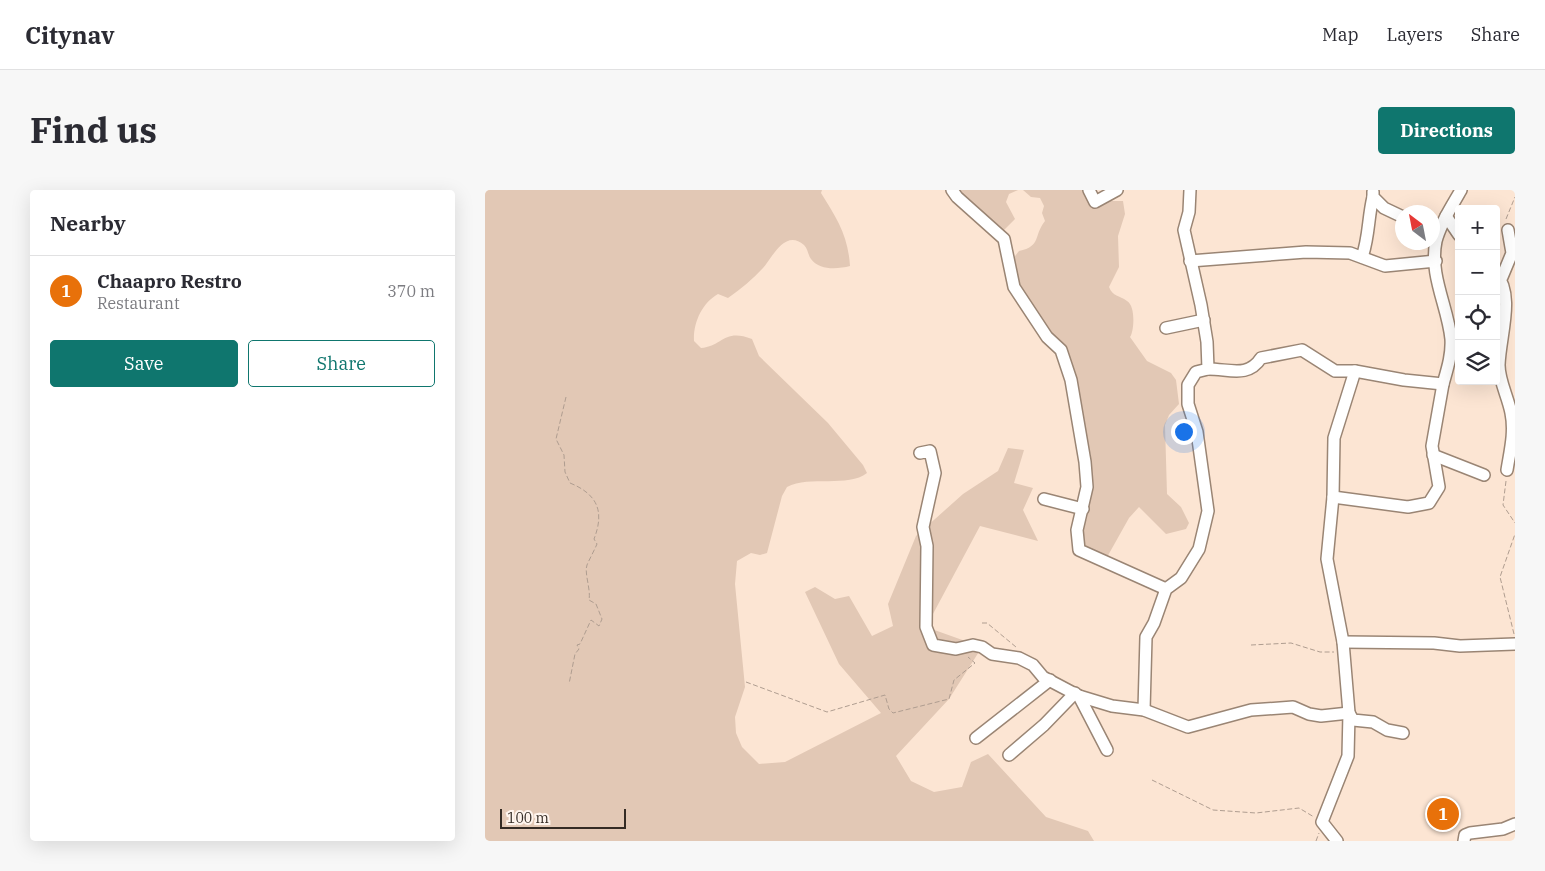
<!DOCTYPE html>
<meta charset="utf-8">
<style>
body{margin:0;font-family:"IBM Plex Serif",serif;background:#f7f7f7;color:#2b2b33}
.controls{position:absolute;right:15px;top:15px;display:grid;overflow:hidden;border-radius:5px;box-shadow:0 5px 20px #0002}
.controls button{width:45px;height:45px;display:grid;place-items:center;padding:0;border:0;border-bottom:1px solid #e1e1e2;background:#fff;color:#2b2b33;font:25px sans-serif}
.compass{position:absolute;left:910px;top:15px;width:45px;height:45px;border-radius:50%;background:#fff;box-shadow:0 5px 20px #0002;rotate:328deg}
.scale{position:absolute;left:15px;bottom:12px;width:126px;box-sizing:border-box;padding-left:5px;border:2px solid #342b24;border-top:0;font-size:14px;line-height:18px;white-space:nowrap;color:#342b24;-webkit-text-stroke:4px #fff5ee;paint-order:stroke}
.you{position:absolute;left:698px;top:241px;width:18px;height:18px;margin:-12px;border:4px solid #fff;border-radius:50%;background:#1a73e8;box-shadow:0 0 0 8px #1a73e833}
.badge{display:grid;place-items:center;width:32px;height:32px;border-radius:50%;background:#0f766e;color:#fff;font-size:16px;font-weight:700}
.pin{position:absolute;translate:-50% -50%;border:2px solid #fff;box-shadow:0 1px 5px #0006}
.list{margin:0;padding:0;list-style:none}
h2{display:flex;justify-content:space-between;align-items:center;height:65px;margin:0;padding:0 20px;font-size:21px}
h2 small{font-size:16px;font-weight:400;color:#7c7c81}
.list li{display:grid;grid-template-columns:32px 1fr auto;gap:15px;align-items:center;box-sizing:border-box;height:70px;padding:0 20px;border-top:1px solid #e1e1e2}
.list b{display:block;font-size:19px;white-space:nowrap}
.list p{margin:0;font-size:16px;white-space:nowrap;color:#7c7c81}
.list em{font-size:16px;font-style:normal;color:#7c7c81}
.actions{display:flex;gap:10px;padding:15px 20px}
.actions a{flex:1;padding:11px 0;border:1px solid #0f766e;border-radius:5px;text-align:center;font-size:18px;color:#0f766e}
.actions .main{background:#0f766e;color:#fff}
.icon{flex:none;width:28px;height:28px;fill:none;stroke:currentColor;stroke-width:2;stroke-linecap:round;stroke-linejoin:round}
.map{position:relative;flex:none;width:1030px;height:651px;overflow:hidden;border-radius:5px}
header{display:flex;align-items:center;gap:30px;box-sizing:border-box;height:70px;padding:0 25px;background:#fff;border-bottom:1px solid #e1e1e2}
header strong{font-size:24px}
nav{display:flex;gap:28px;margin-inline-start:auto;font-size:18px}
.intro{display:flex;align-items:center;justify-content:space-between;box-sizing:border-box;height:120px;padding:0 30px}
h1{margin:0;font-size:35px}
.button{padding:12px 22px;border-radius:5px;background:#0f766e;color:#fff;font-size:18px;font-weight:700}
main{display:flex;gap:30px;padding:0 30px}
aside{flex:1;background:#fff;border-radius:5px;box-shadow:0 5px 20px #0002}
.map>svg:first-child{display:block}
.green{fill:#e2c8b5}
.lines{fill:none;stroke-linecap:round;stroke-linejoin:round}
.minor-casing{stroke:#9a8574;stroke-width:14}
.path{stroke:#af9d90;stroke-width:1;stroke-dasharray:5 2.5;stroke-linecap:butt}
.minor{stroke:#fff;stroke-width:11}
</style>
<header>
<strong>Citynav</strong>
<nav><a>Map</a><a>Layers</a><a>Share</a></nav>
</header>
<div class="intro"><h1>Find us</h1><a class="button">Directions</a></div>
<main>
<aside>
<h2>Nearby<small></small></h2>
<ul class="list">
<li><span class="badge" style="background:#e8710a">1</span><div><b>Chaapro Restro</b><p>Restaurant</p></div><em>370 m</em></li>
</ul>
<div class="actions"><a class="main">Save</a><a>Share</a></div>
</aside>
<div class="map">
<svg width="1030" height="651" viewBox="0 0 1030 651">
<rect width="100%" height="100%" fill="#fce5d3"/>
<g class="green">
<path d="M 0,0 L 337,0 L 336,3 C 352,29 363,45 365,76 C 353,79 335,81 326,69 C 323,65 323,59 319,55 C 300,38 287,68 278,78 C 268,89 256,99 243,108 L 233,104 C 217,113 208,133 209,151 L 216,158 C 238,156 239,138 267,149 L 274,166 L 343,233 L 378,275 L 382,283 C 363,298 325,285 302,297 L 297,306 L 282,363 L 275,365 L 266,363 L 252,371 L 250,394 L 260,497 L 250,527 L 251,543 L 257,557 L 274,574 L 300,572 L 396,523 L 354,474 L 320,402 L 330,397 L 350,409 L 364,406 L 387,446 L 408,436 L 403,414 L 431,346 L 478,304 L 513,281 L 523,258 L 539,260 L 529,293 L 548,298 L 538,320 L 553,351 L 495,336 L 441,437 L 497,457 L 464,509 L 411,566 L 426,591 L 449,602 L 477,597 L 486,572 L 503,564 L 561,627 L 603,641 L 609,651 L 0,651 Z"/>
<path d="M 470,0 L 533,0 L 524,4 L 521,12 L 530,29 L 518,41 Z"/>
<path d="M 538,0 L 599,0 L 620,11 L 638,11 L 640,24 L 633,46 L 634,77 L 624,97 C 628,107 634,105 642,111 C 651,116 649,142 645,147 L 662,171 L 686,183 L 691,190 L 694,214 L 684,225 L 680,235 L 682,304 L 696,317 L 704,333 L 701,339 L 681,344 L 654,317 L 644,328 L 621,369 L 599,360 L 595,338 L 602,329 L 606,266 L 597,232 L 599,224 L 595,223 L 569,147 L 536,107 L 527,70 L 534,61 C 557,56 548,46 560,31 L 557,23 L 559,16 L 555,8 L 546,7 Z"/>
</g>
<g class="lines">
<g class="minor-casing">
<g id="minor">
<path d="M 467,0 L 472,7 L 519,49 L 529,97 L 562,147 L 576,160 L 586,190 L 600,272 L 602,297 L 592,340 L 594,360 L 681,399"/>
<path d="M 604,0 L 610,12 L 632,0"/>
<path d="M 888,2 L 888,7 L 899,18 L 918,27"/>
<path d="M 961,26 L 974,45"/>
<path d="M 877,67 C 884,48 883,27 888,7"/>
<path d="M 705,71 L 821,62 L 865,63 L 900,76 L 951,71"/>
<path d="M 1011,83 C 1030,106 1015,145 1014,175 C 1014,191 1023,207 1026,223 C 1030,242 1025,261 1022,280"/>
<path d="M 1017,87 L 1027,63 L 1023,40"/>
<path d="M 681,138 L 719,130"/>
<path d="M 723,179 C 745,179 763,188 776,168 L 817,160 L 850,181 L 870,181"/>
<path d="M 435,263 L 445,261 L 450,283 L 438,337 L 442,356 L 441,437 L 448,455 L 471,459 L 488,455 L 497,457 L 507,464 L 534,468 L 548,475 L 558,487 L 594,506 L 627,516 L 659,520 L 703,537 L 766,520 L 808,517 L 824,524 L 836,526 L 864,523 L 868,530 L 888,532 L 902,540 L 918,543"/>
<path d="M 948,265 L 999,285"/>
<path d="M 848,307 L 923,317 L 944,313 L 954,297 L 947,256 L 958,194"/>
<path d="M 559,309 L 598,319"/>
<path d="M 858,452 L 949,453 L 975,456 L 1030,454"/>
<path d="M 594,506 L 622,560"/>
<path d="M 659,520 L 661,447 L 669,433 L 681,399 L 696,388 L 714,359 L 723,321 L 712,242 L 703,214 L 703,195 L 711,182 L 723,179 L 722,152 L 716,115 L 699,40 L 704,22 L 705,0"/>
<path d="M 491,548 L 565,490"/>
<path d="M 524,565 L 559,535 L 590,503"/>
<path d="M 852,651 L 837,632 L 863,566 L 864,523 L 858,452 L 842,369 L 848,307 L 849,248 L 870,181 L 919,190 L 958,194 C 962,180 967,165 966,149 C 963,117 944,85 951,51 C 956,32 967,16 976,0"/>
<path d="M 979,651 L 980,645 L 985,643 L 1018,639 L 1030,634"/>
</g>
</g>
<g class="path">
<path d="M 1021,29 L 1030,7"/>
<path d="M 81,207 L 71,249 L 79,265 L 80,282 L 85,293 C 112,304 120,321 109,349 L 112,354 C 109,361 104,370 102,375 C 99,383 106,399 104,410 L 111,414 L 117,429 L 114,436 L 106,430 L 95,454 L 92,455 L 94,459 L 90,464 L 84,494"/>
<path d="M 1021,291 L 1018,315 L 1030,333"/>
<path d="M 497,433 L 502,433 L 531,457"/>
<path d="M 1029,444 L 1015,387 L 1030,344"/>
<path d="M 766,455 L 806,453 L 835,462 L 849,462"/>
<path d="M 261,492 L 342,522 L 400,505 L 404,519 L 408,523 L 464,509 L 469,490 L 490,473 L 483,467"/>
<path d="M 667,590 L 728,620 L 771,623 L 814,618 L 829,627"/>
<path d="M 831,651 L 834,643"/>
</g>
<use href="#minor" class="minor"/>
</g>
</svg>
<div class="controls">
<button>+</button>
<button>−</button>
<button><svg class="icon" aria-label="locate" viewBox="0 0 24 24"><circle cx="12" cy="12" r="6"/><path d="M12 2v4M12 18v4M2 12h4M18 12h4"/></svg></button>
<button><svg class="icon" aria-label="layers" viewBox="0 0 24 24"><path d="M12 4l9 5-9 5-9-5zM3 14l9 5 9-5"/></svg></button>
</div>
<svg class="compass" viewBox="-18 -18 36 36"><path d="M0-13l5 13h-10z" fill="#e53935"/><path d="M0 13l5-13h-10z" fill="#7c7c81"/></svg>
<div class="scale">100 m</div>
<div class="you"></div>
<div class="pin badge" style="left:958px;top:624px;background:#e8710a">1</div>
</div>
</main>
